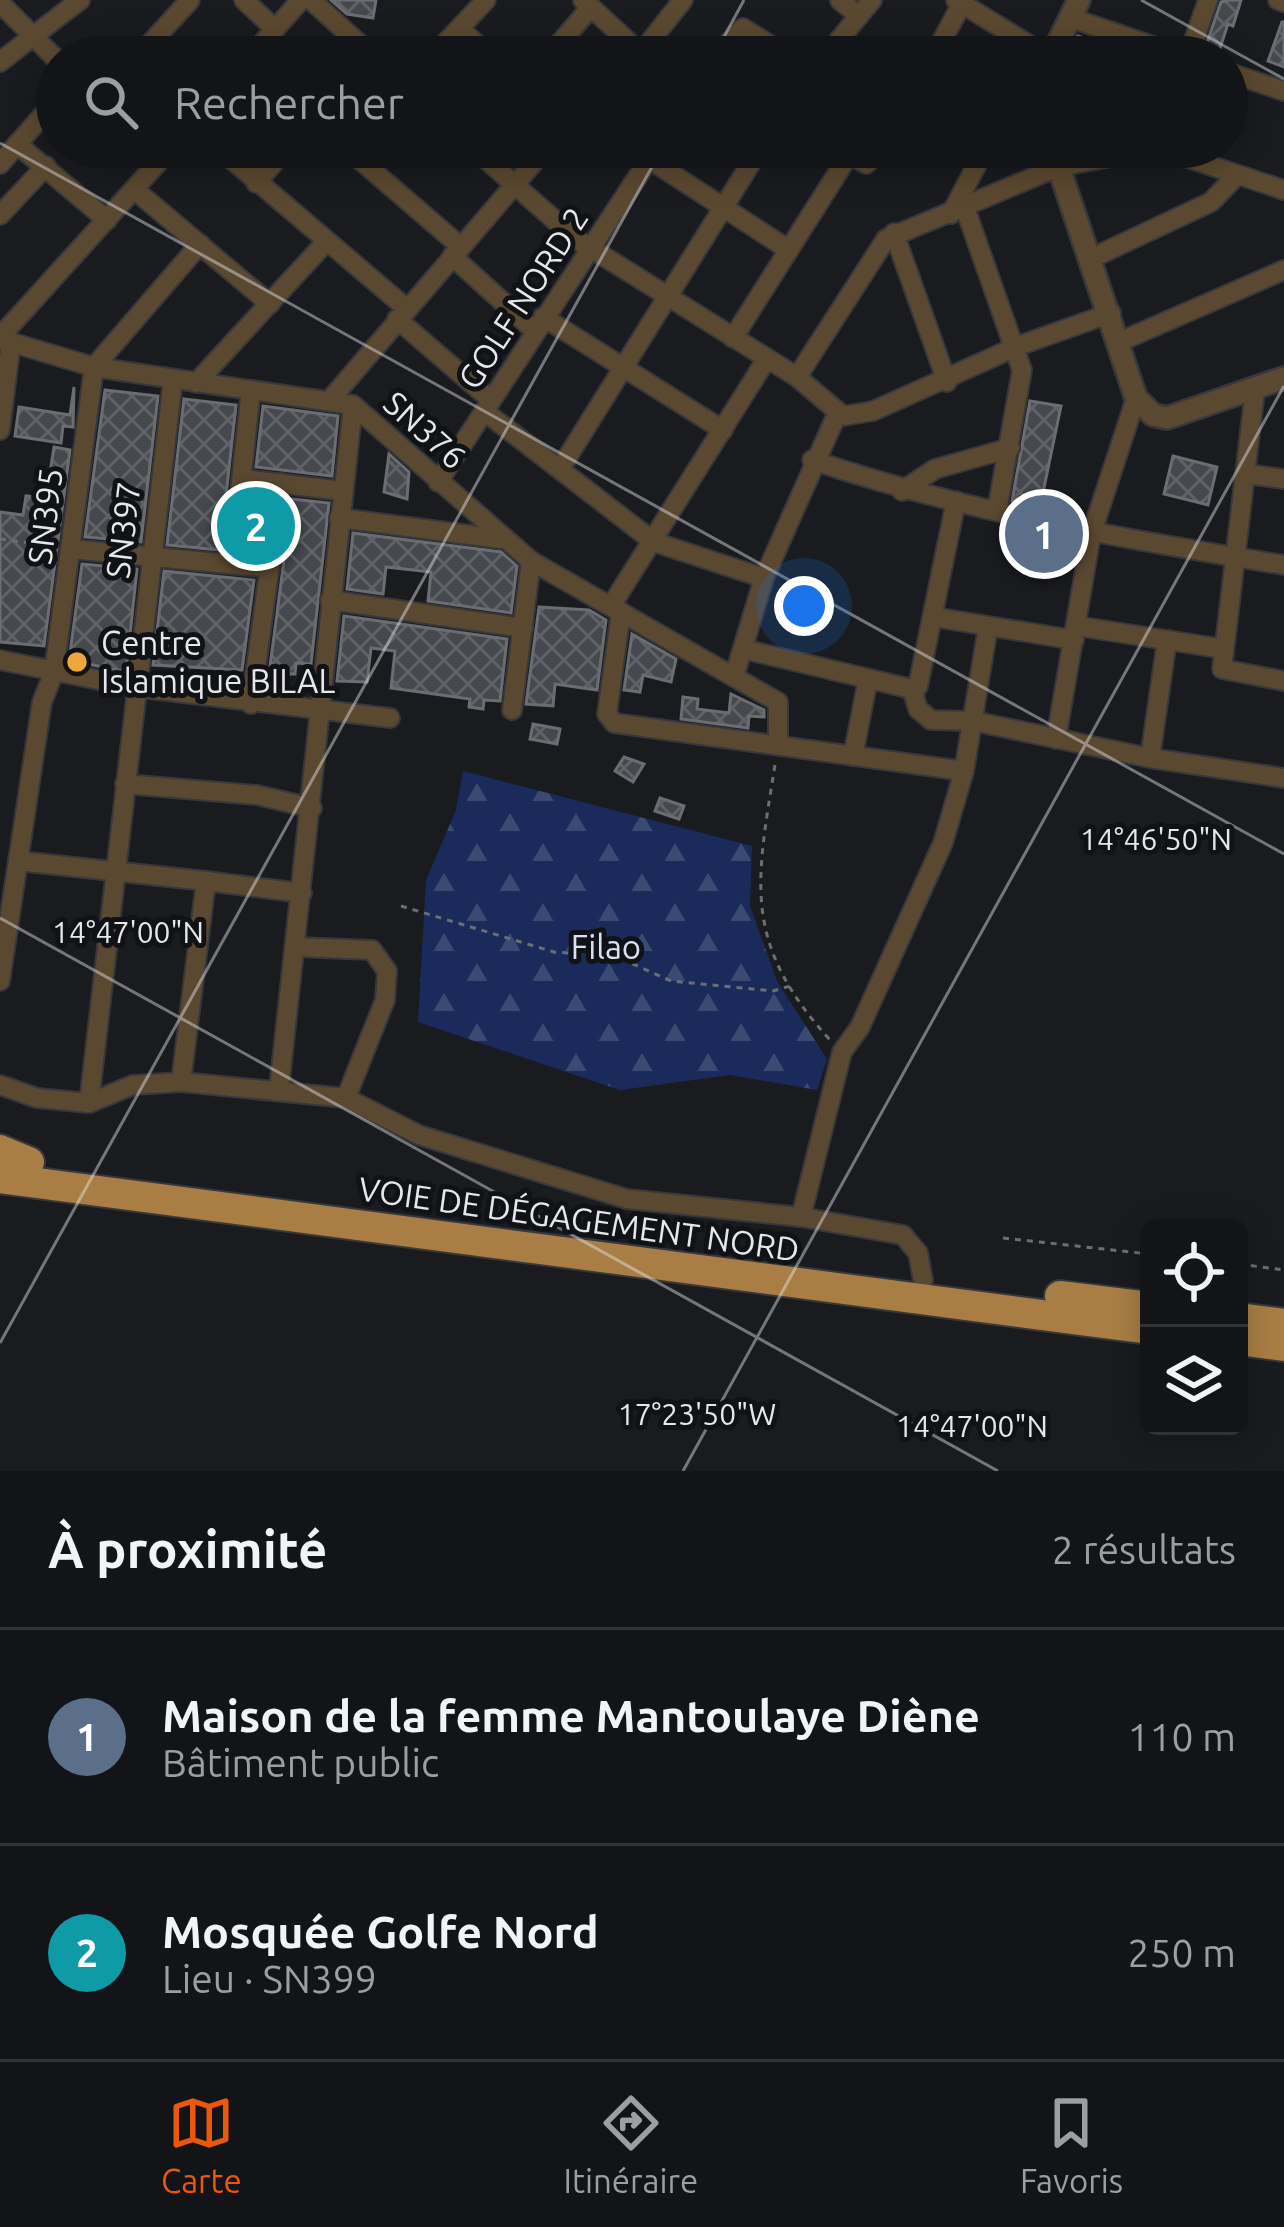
<!DOCTYPE html>
<html lang="fr">
<meta charset="utf-8">
<style>
body{margin:0;font-family:Ubuntu,sans-serif;background:#202124;color:#f1f3f6}
.controls{position:absolute;right:36px;bottom:36px;display:grid;overflow:hidden;border-radius:18px;box-shadow:0 6px 30px #0003}
.controls button{width:108px;height:108px;display:grid;place-items:center;padding:0;border:0;border-bottom:3px solid #323336;background:#131417;color:#f1f3f6;font:60px sans-serif}
.you{position:absolute;left:804px;top:606px;width:42px;height:42px;margin:-30px;border:9px solid #fff;border-radius:50%;background:#1a73e8;box-shadow:0 0 0 18px #1a73e833}
.badge{display:grid;place-items:center;width:78px;height:78px;border-radius:50%;background:#ea580c;color:#fff;font-size:39px;font-weight:700}
.pin{position:absolute;translate:-50% -50%;border:6px solid #fff;box-shadow:0 3px 12px #0006}
.list{margin:0;padding:0;list-style:none}
h2{display:flex;justify-content:space-between;align-items:center;height:156px;margin:0;padding:0 48px;font-size:51px}
h2 small{font-size:39px;font-weight:400;color:#9d9ea1}
.list li{display:grid;grid-template-columns:78px 1fr auto;gap:36px;align-items:center;box-sizing:border-box;height:216px;padding:0 48px;border-top:3px solid #323336}
.list b{display:block;font-size:45px;white-space:nowrap}
.list p{margin:0;font-size:39px;white-space:nowrap;color:#9d9ea1}
.list em{font-size:39px;font-style:normal;color:#9d9ea1}
.icon{flex:none;width:66px;height:66px;fill:none;stroke:currentColor;stroke-width:2;stroke-linecap:round;stroke-linejoin:round}
.map{position:relative;flex:none;width:1284px;height:1471px;overflow:hidden}
.search{position:absolute;background:#131417;box-shadow:0 6px 30px #0003;left:36px;right:36px;top:36px;height:132px;display:flex;align-items:center;gap:30px;box-sizing:border-box;padding:0 42px;border-radius:66px;color:#9d9ea1;font-size:45px}
.sheet{height:588px;background:#131417}
nav{display:flex;justify-content:space-around;align-items:center;box-sizing:border-box;height:168px;border-top:3px solid #323336;background:#131417;font-size:33px;color:#9d9ea1}
nav a{display:grid;justify-items:center;gap:6px}
nav .on{color:#ea580c}
.map>svg:first-child{display:block}
.forest{fill:url(#forest-firs)}
.building{fill:url(#building-cross-hatch);stroke:#6b6d73;stroke-width:3}
.lines{fill:none;stroke-linecap:round;stroke-linejoin:round}
.minor-casing{stroke:#36383b;stroke-width:22}
.tertiary-casing{stroke:#36383b;stroke-width:26}
.trunk-casing{stroke:#36383b;stroke-width:34}
.path{stroke:#6c6e71;stroke-width:3;stroke-dasharray:6 6;stroke-linecap:butt}
.minor{stroke:#5b4830;stroke-width:18}
.tertiary{stroke:#5b4830;stroke-width:21}
.trunk{stroke:#a87e44;stroke-width:30}
.ticks{fill:none;stroke:#e6e7ea;stroke-width:3;stroke-opacity:0.45}
.poi-dot{fill:#eda83b;stroke:#101216;stroke-width:4.5}
.labels{text-anchor:middle;stroke-width:10;stroke-linejoin:round;paint-order:stroke}
.street-label{font-size:33px;fill:#e6e7ea;stroke:#101216}
.poi-label{font-size:33px;fill:#e6e7ea;stroke:#101216;text-anchor:start}
.park-label{font-size:33px;fill:#d8e0f2;stroke:#101216}
.ticks-label{font-size:30px;text-anchor:middle;fill:#e6e7ea;stroke:#101216;stroke-width:10;stroke-linejoin:round;paint-order:stroke}
</style>
<div class="map">
<svg width="1284" height="1471" viewBox="0 0 1284 1471">
<defs>
<pattern id="forest-firs" width="22" height="20" patternUnits="userSpaceOnUse" patternTransform="scale(3)"><rect width="22" height="20" fill="#1a2b5b"/><path d="M5 1l3.5 6h-7zM16 11l3.5 6h-7z" fill="#3b4a73"/></pattern>
<pattern id="building-cross-hatch" width="8" height="8" patternUnits="userSpaceOnUse" patternTransform="scale(3)"><rect width="8" height="8" fill="#45484d"/><path d="M0 0l8 8M0 8l8-8" fill="none" stroke="#606267"/></pattern>
</defs>
<rect width="100%" height="100%" fill="#191b1f"/>
<path class="forest" d="M 463,771 L 752,846 L 750,906 L 777,981 L 827,1059 L 817,1090 L 730,1075 L 620,1090 L 418,1022 L 426,880 L 456,810 Z"/>
<g class="building">
<path d="M 331,0 L 376,0 L 373,18 L 347,14 Z"/>
<path d="M 1228,0 L 1241,0 L 1233,26 L 1228,24 L 1217,57 L 1202,57 L 1221,2 Z"/>
<path d="M 1282,22 L 1284,22 L 1284,67 L 1268,61 Z"/>
<path d="M 1078,36 L 1137,55 L 1137,57 L 1068,57 Z"/>
<path d="M 74,387 L 73,427 L 63,426 L 61,443 L 15,436 L 19,407 L 70,415 Z"/>
<path d="M 105,390 L 158,396 L 141,542 L 85,537 Z"/>
<path d="M 184,399 L 236,405 L 220,550 L 167,545 Z"/>
<path d="M 1030,401 L 1061,406 L 1040,507 L 1012,501 Z"/>
<path d="M 263,406 L 338,416 L 332,476 L 256,467 Z"/>
<path d="M 54,447 L 70,450 L 44,646 L 0,642 L 0,512 L 23,515 L 26,496 L 46,498 Z"/>
<path d="M 389,454 L 409,472 L 407,499 L 384,492 Z"/>
<path d="M 1173,456 L 1217,467 L 1208,505 L 1164,494 Z"/>
<path d="M 253,494 L 266,495 L 258,553 L 247,552 Z"/>
<path d="M 292,499 L 329,503 L 311,664 L 296,663 L 295,674 L 269,674 Z"/>
<path d="M 353,533 L 501,552 L 517,566 L 511,613 L 428,601 L 431,572 L 386,567 L 383,594 L 347,589 Z"/>
<path d="M 82,564 L 137,569 L 126,672 L 69,660 Z"/>
<path d="M 164,571 L 254,580 L 242,670 L 153,665 Z"/>
<path d="M 539,607 L 589,610 L 606,620 L 597,690 L 555,684 L 553,706 L 526,704 Z"/>
<path d="M 344,616 L 507,639 L 500,701 L 484,700 L 483,709 L 469,707 L 470,699 L 391,688 L 395,651 L 371,648 L 367,682 L 337,681 Z"/>
<path d="M 632,634 L 676,659 L 671,682 L 643,675 L 640,692 L 624,690 Z"/>
<path d="M 731,694 L 764,710 L 764,717 L 749,716 L 748,728 L 681,719 L 683,697 L 698,699 L 697,709 L 729,713 Z"/>
<path d="M 533,724 L 560,729 L 557,744 L 530,739 Z"/>
<path d="M 624,757 L 644,764 L 633,782 L 615,771 Z"/>
<path d="M 660,798 L 684,806 L 679,819 L 655,811 Z"/>
</g>
<g class="lines">
<g class="minor-casing">
<g id="minor">
<path d="M 244,0 L 275,29"/>
<path d="M 311,0 L 374,57"/>
<path d="M 583,0 L 645,57"/>
<path d="M 840,0 L 859,16"/>
<path d="M 956,0 L 1049,57"/>
<path d="M 1278,0 L 1284,2"/>
<path d="M 0,3 L 57,60"/>
<path d="M 1071,18 L 1185,57"/>
<path d="M 460,29 L 491,57"/>
<path d="M 641,53 L 683,0"/>
<path d="M 138,57 L 190,0"/>
<path d="M 250,57 L 301,0"/>
<path d="M 432,57 L 486,0"/>
<path d="M 548,57 L 591,7"/>
<path d="M 715,57 L 743,28 L 789,57"/>
<path d="M 825,57 L 872,0"/>
<path d="M 933,57 L 964,0"/>
<path d="M 1188,57 L 1208,0"/>
<path d="M 0,62 L 80,0"/>
<path d="M 1227,72 L 1284,91"/>
<path d="M 17,144 L 107,220"/>
<path d="M 217,147 L 406,308"/>
<path d="M 345,147 L 460,246"/>
<path d="M 472,147 L 576,239 L 797,377 L 843,416 L 873,411 L 1018,346 L 1111,313"/>
<path d="M 837,147 L 866,164 L 885,147"/>
<path d="M 649,159 L 789,250"/>
<path d="M 0,164 L 57,99"/>
<path d="M 256,183 L 288,147"/>
<path d="M 135,190 L 270,304"/>
<path d="M 965,208 L 1022,370 L 997,511"/>
<path d="M 951,214 L 986,147"/>
<path d="M 0,215 L 46,166"/>
<path d="M 894,233 L 947,382"/>
<path d="M 452,256 L 535,331"/>
<path d="M 1092,258 L 1211,202 L 1237,175"/>
<path d="M 543,317 L 723,430"/>
<path d="M 397,319 L 491,400"/>
<path d="M 0,337 L 172,147"/>
<path d="M 733,338 L 849,155"/>
<path d="M 0,339 L 94,367 L 353,405 L 531,561 L 734,677 L 764,578 L 837,414"/>
<path d="M 1119,342 L 1284,270"/>
<path d="M 797,377 L 886,239 L 1058,167 L 1158,148 L 1284,190"/>
<path d="M 196,383 L 326,242"/>
<path d="M 1255,390 L 1222,669 L 1284,681"/>
<path d="M 330,400 L 547,147"/>
<path d="M 484,411 L 654,542 L 764,578"/>
<path d="M 0,430 L 11,342"/>
<path d="M 812,460 C 966,512 1124,539 1284,565"/>
<path d="M 560,469 L 761,147"/>
<path d="M 1246,474 L 1284,479"/>
<path d="M 243,479 L 343,491"/>
<path d="M 438,482 L 657,147"/>
<path d="M 902,491 L 935,469 L 1010,448"/>
<path d="M 339,518 L 501,539"/>
<path d="M 71,549 L 270,568"/>
<path d="M 232,564 L 251,390"/>
<path d="M 330,600 L 523,628"/>
<path d="M 611,606 L 766,360"/>
<path d="M 621,612 L 607,714 L 614,723 L 964,771"/>
<path d="M 934,617 L 1074,640"/>
<path d="M 1077,626 L 1224,649"/>
<path d="M 743,649 L 912,689 L 918,686 L 956,501"/>
<path d="M 0,660 L 134,687 L 390,718"/>
<path d="M 734,677 L 778,702 L 778,745"/>
<path d="M 912,689 L 918,709 L 931,720 L 973,721 L 1150,758 L 1284,778"/>
<path d="M 251,704 L 281,483"/>
<path d="M 512,710 L 531,561"/>
<path d="M 1056,739 L 1091,535 L 1136,398"/>
<path d="M 853,756 L 868,679"/>
<path d="M 1150,758 L 1167,640"/>
<path d="M 125,784 L 257,795 L 312,808"/>
<path d="M 18,861 L 206,881 L 181,1082"/>
<path d="M 206,881 L 302,893"/>
<path d="M 296,947 L 372,950 L 387,971 L 385,1000 L 346,1098"/>
<path d="M 0,981 L 42,702 L 54,672 L 94,367 L 200,244"/>
<path d="M 0,1085 L 37,1098 L 89,1103 L 133,1085 L 181,1082 L 346,1098 L 419,1135 L 627,1199 L 801,1217 L 903,1235 L 918,1253 L 923,1280"/>
<path d="M 279,1089 L 353,405"/>
<path d="M 89,1103 L 173,380"/>
<path d="M 801,1217 L 842,1052 L 860,1027 L 943,843 L 964,771 L 988,627"/>
</g>
</g>
<g class="tertiary-casing">
<g id="tertiary">
<path d="M 1051,57 L 1079,0"/>
<path d="M 1052,147 L 1136,398 L 1153,415 L 1167,418 L 1284,378"/>
</g>
</g>
<g class="trunk-casing">
<g id="trunk">
<path d="M 0,1150 L 29,1162"/>
<path d="M 0,1178 L 1149,1329"/>
<path d="M 1060,1296 L 1149,1307"/>
<path d="M 1239,1318 L 1284,1324"/>
<path d="M 1239,1340 L 1284,1346"/>
</g>
</g>
<g class="path">
<path d="M 0,539 L 52,546"/>
<path d="M 775,765 C 756,883 742,943 830,1040"/>
<path d="M 401,906 L 554,952 L 615,956 L 671,981 L 773,991 L 790,986"/>
<path d="M 1003,1238 L 1149,1254"/>
<path d="M 1239,1264 L 1284,1270"/>
</g>
<use href="#minor" class="minor"/>
<use href="#tertiary" class="tertiary"/>
<use href="#trunk" class="trunk"/>
</g>
<path class="ticks" d="M 1141,0 L 1284,79M 713,57 L 744,0M 0,143 L 1284,854M 0,918 L 998,1471M 0,1343 L 663,147M 683,1471 L 1284,386"/>
<circle class="poi-dot" cx="77" cy="662" r="12"/>
<g class="labels">
<g class="street-label">
<text transform="translate(523 298) rotate(-57)" y="12">GOLF NORD 2</text>
<text transform="translate(425 430) rotate(42)" y="12">SN376</text>
<text transform="translate(45 516) rotate(-83)" y="12">SN395</text>
<text transform="translate(123 530) rotate(-83)" y="12">SN397</text>
<text transform="translate(579 1219) rotate(8)" y="12">VOIE DE DÉGAGEMENT NORD</text>
</g>
<g class="poi-label">
<text x="101" y="655">Centre<tspan x="101" dy="38">Islamique BILAL</tspan></text>
</g>
<g class="park-label">
<text x="606" y="959">Filao</text>
</g>
</g>
<g class="ticks-label">
<text x="1156" y="850">14°46'50"N</text>
<text x="128" y="943">14°47'00"N</text>
<text x="697" y="1425">17°23'50"W</text>
<text x="972" y="1437">14°47'00"N</text>
</g>
</svg>
<div class="controls">
<button><svg class="icon" aria-label="locate" viewBox="0 0 24 24"><circle cx="12" cy="12" r="6"/><path d="M12 2v4M12 18v4M2 12h4M18 12h4"/></svg></button>
<button><svg class="icon" aria-label="layers" viewBox="0 0 24 24"><path d="M12 4l9 5-9 5-9-5zM3 14l9 5 9-5"/></svg></button>
</div>
<div class="you"></div>
<div class="pin badge" style="left:1044px;top:534px;background:#5c6f8a">1</div>
<div class="pin badge" style="left:256px;top:526px;background:#0f9aa8">2</div>
<div class="search"><svg class="icon" aria-label="search" viewBox="0 0 24 24"><circle cx="10" cy="10" r="6"/><path d="M15 15l6 6"/></svg>Rechercher</div>
</div>
<section class="sheet">
<h2>À proximité<small>2 résultats</small></h2>
<ul class="list">
<li><span class="badge" style="background:#5c6f8a">1</span><div><b>Maison de la femme Mantoulaye Diène</b><p>Bâtiment public</p></div><em>110 m</em></li>
<li><span class="badge" style="background:#0f9aa8">2</span><div><b>Mosquée Golfe Nord</b><p>Lieu · SN399</p></div><em>250 m</em></li>
</ul>
</section>
<nav>
<a class="on"><svg class="icon" aria-label="map" viewBox="0 0 24 24"><path d="M3 6l6-2 6 2 6-2v14l-6 2-6-2-6 2zM9 4v14M15 6v14"/></svg>Carte</a>
<a><svg class="icon" aria-label="directions" viewBox="0 0 24 24"><path d="M12 3l9 9-9 9-9-9zM9 14v-3h6M13 9l2 2-2 2"/></svg>Itinéraire</a>
<a><svg class="icon" aria-label="saved" viewBox="0 0 24 24"><path d="M7 4h10v16l-5-4-5 4z"/></svg>Favoris</a>
</nav>
